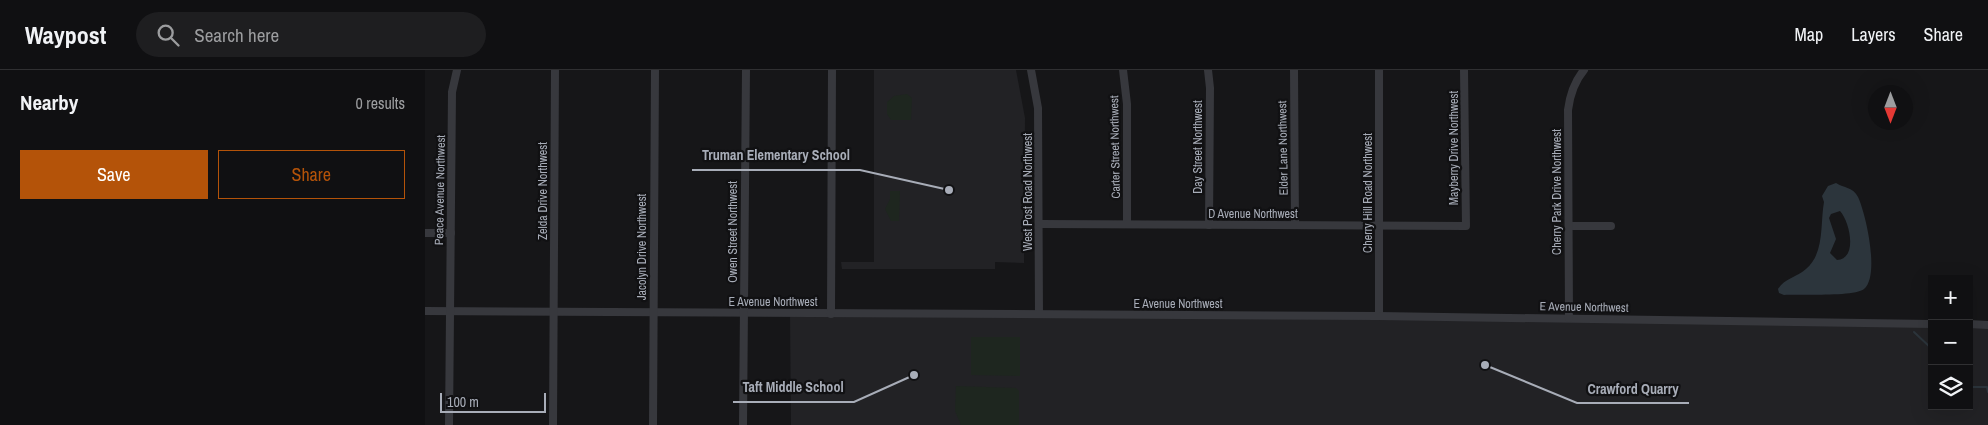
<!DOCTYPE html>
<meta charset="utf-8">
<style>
body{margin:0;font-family:"Archivo Narrow",sans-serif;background:#1e1e20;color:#f1f3f6}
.controls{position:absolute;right:15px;bottom:15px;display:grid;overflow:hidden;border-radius:0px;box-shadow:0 5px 20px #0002}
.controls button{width:45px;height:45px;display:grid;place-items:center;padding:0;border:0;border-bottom:1px solid #303032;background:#101012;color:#f1f3f6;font:25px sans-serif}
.compass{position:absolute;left:1443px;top:15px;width:45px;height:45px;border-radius:50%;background:#101012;box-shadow:0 5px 20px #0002;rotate:180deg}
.scale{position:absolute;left:15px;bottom:12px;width:106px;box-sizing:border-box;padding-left:5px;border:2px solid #a8adb8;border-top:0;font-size:14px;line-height:18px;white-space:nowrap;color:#a8adb8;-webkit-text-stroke:4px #111113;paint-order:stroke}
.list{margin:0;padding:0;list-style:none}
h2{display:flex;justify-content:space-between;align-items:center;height:65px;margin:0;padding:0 20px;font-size:21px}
h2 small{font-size:16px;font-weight:400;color:#9c9d9f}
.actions{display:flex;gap:10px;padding:15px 20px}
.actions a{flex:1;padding:11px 0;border:1px solid #b45309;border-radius:0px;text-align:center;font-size:18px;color:#b45309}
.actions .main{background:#b45309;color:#fff}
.icon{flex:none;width:28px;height:28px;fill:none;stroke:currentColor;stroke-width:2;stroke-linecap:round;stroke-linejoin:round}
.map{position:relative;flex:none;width:1563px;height:355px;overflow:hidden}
header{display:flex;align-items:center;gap:30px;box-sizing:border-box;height:70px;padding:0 25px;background:#101012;border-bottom:1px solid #303032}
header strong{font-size:24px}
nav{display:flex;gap:28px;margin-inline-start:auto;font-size:18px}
.search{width:350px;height:45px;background:#1e1e20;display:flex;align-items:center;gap:12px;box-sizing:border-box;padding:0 18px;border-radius:28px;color:#9c9d9f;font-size:19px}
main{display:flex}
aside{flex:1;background:#101012}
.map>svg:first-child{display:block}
.built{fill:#222225}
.green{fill:#1e261f}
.water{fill:#2c353c;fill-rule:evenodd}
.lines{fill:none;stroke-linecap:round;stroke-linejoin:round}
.stream{stroke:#2c353c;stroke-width:2}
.minor{stroke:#37383d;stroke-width:8}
.labels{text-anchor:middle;stroke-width:4.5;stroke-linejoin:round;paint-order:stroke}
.street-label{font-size:12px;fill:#a8adb8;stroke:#111113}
.leader{fill:none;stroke:#a8adb8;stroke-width:2}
.callout-dot{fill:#a8adb8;stroke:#111113;stroke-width:2}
.callout-label{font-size:14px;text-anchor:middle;font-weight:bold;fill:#a8adb8;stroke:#111113;stroke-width:4.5;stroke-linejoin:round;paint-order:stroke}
</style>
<header>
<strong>Waypost</strong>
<div class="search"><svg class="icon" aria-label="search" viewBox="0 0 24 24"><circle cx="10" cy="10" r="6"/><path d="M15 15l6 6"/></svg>Search here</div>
<nav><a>Map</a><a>Layers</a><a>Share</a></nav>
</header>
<main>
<aside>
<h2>Nearby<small>0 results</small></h2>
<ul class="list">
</ul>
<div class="actions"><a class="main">Save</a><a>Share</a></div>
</aside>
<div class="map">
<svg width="1563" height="355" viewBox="0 0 1563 355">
<rect width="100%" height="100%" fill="#161618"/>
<g class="built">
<path d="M 449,0 L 591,0 L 600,48 L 599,193 L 570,192 L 570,199 L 417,199 L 416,192 L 449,192 Z"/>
<path d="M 365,243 L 1507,254 L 1507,336 L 1544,336 L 1544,254 L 1563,255 L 1563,355 L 366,355 Z"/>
</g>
<g class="green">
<path d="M 482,24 L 487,28 L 486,50 L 466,50 L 462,44 L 462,32 L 469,26 Z"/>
<path d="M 465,121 L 475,121 L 474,151 L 466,151 L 460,139 L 465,129 Z"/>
<path d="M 546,267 L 595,267 L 595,306 L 546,305 Z"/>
<path d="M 531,316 L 591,318 L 594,321 L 594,355 L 536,355 L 530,341 Z"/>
</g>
<path class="water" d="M 1411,113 C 1419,118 1428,117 1433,127 C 1441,144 1455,206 1439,219 C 1429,227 1374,224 1359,225 L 1354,223 L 1353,219 C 1360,208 1372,207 1381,199 C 1400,183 1395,153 1399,132 L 1397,126 L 1403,116 ZM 1415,141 C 1425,152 1433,189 1412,190 L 1405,183 L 1411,169 L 1404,148 L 1406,144 Z"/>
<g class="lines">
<g class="stream">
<path d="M 1489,262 L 1507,279"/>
<path d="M 1544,317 L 1562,317 L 1563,322"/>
</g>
<g class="minor">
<path d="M 606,0 L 613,38 L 614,244"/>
<path d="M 698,0 L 702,34 L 702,154"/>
<path d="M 783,0 L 785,18 L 784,155"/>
<path d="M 869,0 L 870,155"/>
<path d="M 954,0 L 954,246"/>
<path d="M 615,154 L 1041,156 L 1039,0"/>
<path d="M 1144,156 L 1186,156"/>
<path d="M 0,163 L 26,163"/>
<path d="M 0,241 L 954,246 L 1507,254"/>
<path d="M 406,244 L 407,0"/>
<path d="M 1144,248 L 1143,40 C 1145,24 1149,12 1159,0"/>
<path d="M 1544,254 L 1563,255"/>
<path d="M 24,355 L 27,22 L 32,0"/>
<path d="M 128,355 L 130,0"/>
<path d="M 228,355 L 230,0"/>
<path d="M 318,355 L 321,0"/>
</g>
</g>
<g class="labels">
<g class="street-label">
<text transform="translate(690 77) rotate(-91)" y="4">Carter Street Northwest</text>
<text transform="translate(773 77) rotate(-90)" y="4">Day Street Northwest</text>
<text transform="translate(858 78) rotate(-91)" y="4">Elder Lane Northwest</text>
<text transform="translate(1029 78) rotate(-90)" y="4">Mayberry Drive Northwest</text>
<text transform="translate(15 120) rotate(-89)" y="4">Peace Avenue Northwest</text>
<text transform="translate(118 121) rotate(-90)" y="4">Zelda Drive Northwest</text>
<text transform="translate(603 122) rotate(-90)" y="4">West Post Road Northwest</text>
<text transform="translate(1132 122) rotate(-90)" y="4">Cherry Park Drive Northwest</text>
<text transform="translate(943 123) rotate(-90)" y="4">Cherry Hill Road Northwest</text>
<text x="828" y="148">D Avenue Northwest</text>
<text transform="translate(308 162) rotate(-90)" y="4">Owen Street Northwest</text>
<text transform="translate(217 177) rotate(-90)" y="4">Jacolyn Drive Northwest</text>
<text x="348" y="236">E Avenue Northwest</text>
<text x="753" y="238">E Avenue Northwest</text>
<text transform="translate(1159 237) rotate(1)" y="4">E Avenue Northwest</text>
</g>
</g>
<path class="leader" d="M524 120L435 100H267M489 305L429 332H308M1060 295L1152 333H1264"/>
<g class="callout-dot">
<circle cx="524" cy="120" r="5"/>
<circle cx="489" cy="305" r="5"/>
<circle cx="1060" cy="295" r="5"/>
</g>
<g class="callout-label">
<text x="351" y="90">Truman Elementary School</text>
<text x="368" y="322">Taft Middle School</text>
<text x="1208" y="324">Crawford Quarry</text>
</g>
</svg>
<div class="controls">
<button>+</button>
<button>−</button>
<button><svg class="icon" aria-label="layers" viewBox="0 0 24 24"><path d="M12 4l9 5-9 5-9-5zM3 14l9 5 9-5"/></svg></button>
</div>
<svg class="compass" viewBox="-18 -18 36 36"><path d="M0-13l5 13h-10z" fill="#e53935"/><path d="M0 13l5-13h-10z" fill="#9c9d9f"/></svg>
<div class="scale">100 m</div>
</div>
</main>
